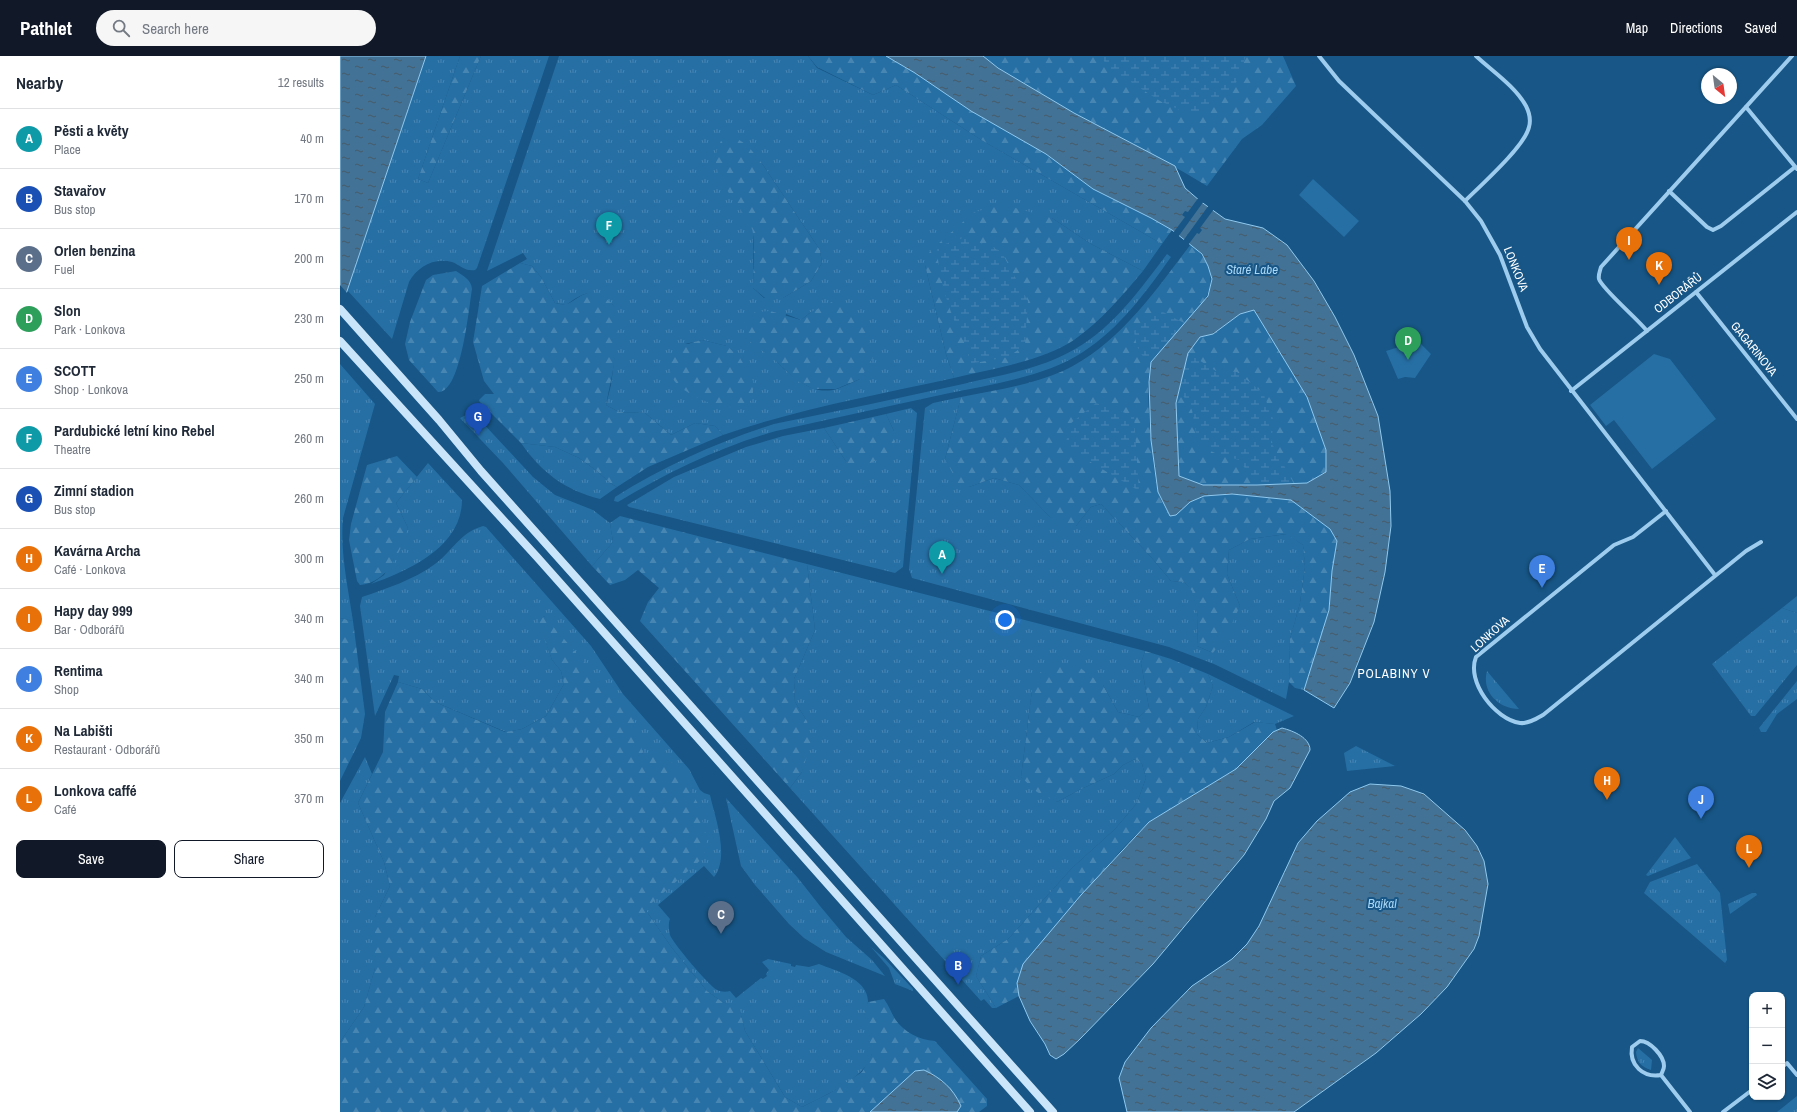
<!DOCTYPE html>
<meta charset="utf-8">
<style>
body{margin:0;font-family:"Archivo Narrow",sans-serif;background:#f6f6f7;color:#1f2937}
.controls{position:absolute;right:12px;bottom:12px;display:grid;overflow:hidden;border-radius:8px;box-shadow:0 1px 3px #0004}
.controls button{width:36px;height:36px;display:grid;place-items:center;padding:0;border:0;border-bottom:1px solid #e0e1e3;background:#fff;color:#1f2937;font:20px sans-serif}
.compass{position:absolute;left:1361px;top:12px;width:36px;height:36px;border-radius:50%;background:#fff;box-shadow:0 1px 3px #0004;rotate:151deg}
.you{position:absolute;left:665px;top:564px;width:14px;height:14px;margin:-10px;border:3px solid #fff;border-radius:50%;background:#1a73e8;box-shadow:0 0 0 6px #1a73e833}
.badge{display:grid;place-items:center;width:26px;height:26px;border-radius:50%;background:#111827;color:#fff;font-size:13px;font-weight:700}
.pin{position:absolute;translate:-50% -33px;filter:drop-shadow(0 1px 2px #0008)}
.pin::after{content:'';position:absolute;top:21px;width:14px;height:12px;background:inherit;clip-path:polygon(0 0,100% 0,50% 100%)}
.list{margin:0;padding:0;list-style:none}
h2{display:flex;justify-content:space-between;align-items:center;height:52px;margin:0;padding:0 16px;font-size:17px}
h2 small{font-size:13px;font-weight:400;color:#747a83}
.list li{display:grid;grid-template-columns:26px 1fr auto;gap:12px;align-items:center;box-sizing:border-box;height:60px;padding:0 16px;border-top:1px solid #e0e1e3}
.list b{display:block;font-size:15px;white-space:nowrap}
.list p{margin:0;font-size:13px;white-space:nowrap;color:#747a83}
.list em{font-size:13px;font-style:normal;color:#747a83}
.actions{display:flex;gap:8px;padding:12px 16px}
.actions a{flex:1;padding:9px 0;border:1px solid #111827;border-radius:8px;text-align:center;font-size:14px;color:#111827}
.actions .main{background:#111827;color:#fff}
.icon{flex:none;width:22px;height:22px;fill:none;stroke:currentColor;stroke-width:2;stroke-linecap:round;stroke-linejoin:round}
.map{position:relative;flex:none;width:1457px;height:1056px;overflow:hidden}
header{display:flex;align-items:center;gap:24px;box-sizing:border-box;height:56px;padding:0 20px;background:#111827;color:#fff}
header strong{font-size:19px}
nav{display:flex;gap:22px;margin-inline-start:auto;font-size:14px}
.search{width:280px;height:36px;background:#f6f6f7;display:flex;align-items:center;gap:10px;box-sizing:border-box;padding:0 14px;border-radius:22px;color:#747a83;font-size:15px}
main{display:flex}
aside{flex:1;background:#fff}
.map>svg:first-child{display:block}
.grass{fill:url(#grass-tufts);fill-rule:evenodd}
.forest{fill:url(#forest-firs)}
.wetland{fill:url(#wetland-marsh)}
.park{fill:#266fa4}
.water{fill:url(#water-ripples);stroke:#8fc9f0;fill-rule:evenodd}
.pier{fill:#175686}
.lines{fill:none;stroke-linecap:round;stroke-linejoin:round}
.street{stroke:#9dccee;stroke-width:4}
.secondary{stroke:#cae5fa;stroke-width:8}
.labels{text-anchor:middle;stroke-width:4;stroke-linejoin:round;paint-order:stroke}
.street-label{font-size:12px;fill:#fff;stroke:#175686}
.water-label{font-size:13px;font-style:italic;fill:#a8d6f5;stroke:#175686}
.neighbourhood-label{font-size:13px;letter-spacing:1px;fill:#fff;stroke:#175686}
</style>
<header>
<strong>Pathlet</strong>
<div class="search"><svg class="icon" aria-label="search" viewBox="0 0 24 24"><circle cx="10" cy="10" r="6"/><path d="M15 15l6 6"/></svg>Search here</div>
<nav><a>Map</a><a>Directions</a><a>Saved</a></nav>
</header>
<main>
<aside>
<h2>Nearby<small>12 results</small></h2>
<ul class="list">
<li><span class="badge" style="background:#0f9aa8">A</span><div><b>Pěsti a květy</b><p>Place</p></div><em>40 m</em></li>
<li><span class="badge" style="background:#1a4fb4">B</span><div><b>Stavařov</b><p>Bus stop</p></div><em>170 m</em></li>
<li><span class="badge" style="background:#5c6f8a">C</span><div><b>Orlen benzina</b><p>Fuel</p></div><em>200 m</em></li>
<li><span class="badge" style="background:#2e9e5b">D</span><div><b>Slon</b><p>Park · Lonkova</p></div><em>230 m</em></li>
<li><span class="badge" style="background:#3f7fe0">E</span><div><b>SCOTT</b><p>Shop · Lonkova</p></div><em>250 m</em></li>
<li><span class="badge" style="background:#0f9aa8">F</span><div><b>Pardubické letní kino Rebel</b><p>Theatre</p></div><em>260 m</em></li>
<li><span class="badge" style="background:#1a4fb4">G</span><div><b>Zimní stadion</b><p>Bus stop</p></div><em>260 m</em></li>
<li><span class="badge" style="background:#e8710a">H</span><div><b>Kavárna Archa</b><p>Café · Lonkova</p></div><em>300 m</em></li>
<li><span class="badge" style="background:#e8710a">I</span><div><b>Hapy day 999</b><p>Bar · Odborářů</p></div><em>340 m</em></li>
<li><span class="badge" style="background:#3f7fe0">J</span><div><b>Rentima</b><p>Shop</p></div><em>340 m</em></li>
<li><span class="badge" style="background:#e8710a">K</span><div><b>Na Labišti</b><p>Restaurant · Odborářů</p></div><em>350 m</em></li>
<li><span class="badge" style="background:#e8710a">L</span><div><b>Lonkova caffé</b><p>Café</p></div><em>370 m</em></li>
</ul>
<div class="actions"><a class="main">Save</a><a>Share</a></div>
</aside>
<div class="map">
<svg width="1457" height="1056" viewBox="0 0 1457 1056">
<defs>
<pattern id="grass-tufts" width="24" height="20" patternUnits="userSpaceOnUse"><rect width="24" height="20" fill="#266fa4"/><path d="M3 7l-1-3M5 7V3M7 7l1-3M15 17l-1-3M17 17v-4M19 17l1-3" fill="none" stroke="#4785b2"/></pattern>
<pattern id="forest-firs" width="22" height="20" patternUnits="userSpaceOnUse"><rect width="22" height="20" fill="#266fa4"/><path d="M5 1l3.5 6h-7zM16 11l3.5 6h-7z" fill="#4785b2"/></pattern>
<pattern id="wetland-marsh" width="20" height="14" patternUnits="userSpaceOnUse"><rect width="20" height="14" fill="#266fa4"/><path d="M1 5h8M5 5V1M11 12h8M15 12V8" fill="none" stroke="#4785b2"/></pattern>
<pattern id="water-ripples" width="26" height="14" patternUnits="userSpaceOnUse"><rect width="26" height="14" fill="#427295"/><path d="M2 4q2-2 4 0t4 0M15 11q2-2 4 0t4 0" fill="none" stroke="#485b69"/></pattern>
</defs>
<rect width="100%" height="100%" fill="#175686"/>
<g class="grass">
<path d="M 86,0 L 120,0 L 78,123 L 88,127 L 141,0 L 209,0 L 137,212 L 135,214 C 126,216 120,209 112,206 C 94,201 77,211 69,226 L 52,283 L 7,234 Z"/>
<path d="M 219,0 L 468,0 L 477,12 L 533,39 L 556,29 L 643,85 L 822,188 L 803,215 L 751,188 L 712,162 L 585,209 L 606,298 L 614,322 C 536,339 458,353 383,379 L 375,370 L 355,367 L 331,379 L 305,357 L 279,356 L 266,349 L 271,329 L 276,289 L 273,249 C 250,233 248,234 226,249 L 215,247 L 201,221 L 192,210 L 180,207 L 187,203 L 183,197 L 147,215 ZM 421,106 L 480,194 L 482,207 L 471,225 L 458,233 L 443,242 L 424,242 L 413,232 L 413,174 ZM 471,256 L 520,323 C 513,326 505,330 497,333 C 472,340 454,322 437,306 L 446,258 L 461,264 ZM 362,284 L 387,290 L 345,288 Z"/>
<path d="M 827,198 L 831,201 C 806,236 780,272 743,296 C 705,321 649,329 605,338 C 548,350 492,363 436,375 C 380,391 328,416 278,446 L 274,445 L 275,441 C 324,410 378,386 434,368 C 497,355 560,342 623,328 C 660,319 702,313 735,293 C 774,271 801,232 827,198 Z"/>
<path d="M 0,308 L 35,348 L 3,462 C 0,497 8,531 13,565 L 0,562 Z"/>
<path d="M 621,341 L 605,403 L 629,431 L 654,422 L 679,429 L 710,461 L 736,470 L 751,451 L 761,448 L 811,501 L 831,525 L 844,526 L 853,535 L 858,561 L 857,590 L 873,597 L 900,550 L 887,518 L 889,494 L 910,483 L 947,478 L 963,489 L 965,511 L 960,547 L 950,583 L 949,626 L 946,643 L 874,608 L 829,591 L 572,522 L 569,513 L 585,352 L 593,347 Z"/>
<path d="M 571,352 L 577,357 L 563,511 L 555,517 L 289,451 L 287,449 L 334,421 L 406,391 L 443,380 L 484,372 L 507,407 L 554,375 L 546,358 Z"/>
<path d="M 126,359 L 132,359 L 140,364 L 193,421 L 215,439 L 253,454 L 270,467 L 273,486 L 252,510 L 163,407 L 120,362 Z"/>
<path d="M 181,387 L 215,391 L 239,402 L 257,415 L 270,427 L 277,431 L 260,443 C 225,434 202,417 181,387 Z"/>
<path d="M 88,407 L 122,444 C 122,491 68,515 31,528 L 44,519 L 68,472 L 56,447 Z"/>
<path d="M 143,470 L 146,471 L 251,590 L 283,638 L 349,713 L 360,734 L 364,737 L 370,739 C 375,761 390,801 374,821 L 364,810 L 318,849 L 330,863 C 328,868 329,874 330,879 C 333,887 369,930 377,934 C 381,936 386,936 390,935 L 396,942 L 421,922 L 423,923 L 427,920 L 426,918 L 429,914 L 422,906 L 428,903 L 451,908 L 451,910 L 455,911 L 456,909 L 469,911 L 479,908 C 496,915 527,922 528,945 C 528,950 524,953 525,959 C 527,967 533,991 532,998 C 526,1022 482,1041 462,1051 L 445,1041 L 405,975 L 400,955 L 381,945 L 367,935 L 332,892 L 305,853 L 325,698 L 303,698 L 204,560 L 199,565 L 212,604 L 221,615 L 224,628 L 206,660 L 182,673 L 166,676 L 95,646 L 82,633 L 58,626 L 59,620 L 54,619 L 35,660 L 20,550 L 22,541 C 48,532 73,524 95,508 C 113,495 119,477 143,470 Z"/>
<path d="M 467,508 L 805,595 L 801,607 L 809,652 L 799,661 L 778,656 L 763,629 L 692,634 L 681,721 L 717,746 L 739,734 L 774,718 L 783,709 L 795,703 L 802,708 L 806,722 L 797,747 L 775,773 L 732,812 L 668,883 L 641,900 L 636,920 L 656,952 L 652,952 L 644,943 L 641,945 L 450,732 L 462,716 L 467,665 L 455,646 L 454,623 L 475,574 Z"/>
<path d="M 1442,552 L 1457,557 L 1457,609 L 1415,660 L 1411,660 L 1372,608 Z"/>
<path d="M 1147,615 L 1179,653 C 1159,653 1141,636 1147,615 Z"/>
<path d="M 868,618 L 954,660 L 935,668 L 914,666 L 889,681 L 867,687 L 857,678 L 858,663 L 866,651 L 873,630 Z"/>
<path d="M 1457,625 L 1457,643 L 1437,658 L 1426,676 L 1421,676 L 1419,672 Z"/>
<path d="M 1016,690 L 1055,710 L 1007,715 L 1004,697 Z"/>
<path d="M 25,701 L 32,718 L 18,747 L 44,806 L 50,830 L 35,861 L 35,912 L 24,951 L 0,986 L 0,747 Z"/>
<path d="M 386,742 L 458,822 L 480,850 L 506,881 L 532,904 L 545,920 L 486,896 L 464,882 L 449,868 L 415,829 L 401,810 Z"/>
<path d="M 1335,781 L 1351,802 L 1308,820 L 1306,819 Z"/>
<path d="M 1357,808 L 1380,837 L 1387,904 L 1385,907 L 1304,837 L 1310,826 Z"/>
<path d="M 1412,837 L 1416,837 L 1417,839 L 1390,858 L 1388,848 Z"/>
<path d="M 531,891 L 545,903 L 573,933 L 573,935 L 555,928 L 549,912 Z"/>
<path d="M 1298,992 L 1312,1004 L 1311,1014 C 1301,1011 1297,1006 1296,996 Z"/>
<path d="M 1457,1040 L 1457,1056 L 1437,1056 Z"/>
</g>
<g class="forest">
<path d="M 120,0 L 141,0 L 88,127 L 78,123 Z"/>
<path d="M 468,0 L 546,0 L 575,17 L 706,98 L 753,133 L 811,162 L 832,174 L 822,188 L 643,85 L 556,29 L 533,39 L 477,11 Z"/>
<path d="M 643,0 L 943,0 L 956,30 L 922,69 L 902,83 L 867,130 C 814,97 758,71 704,40 C 683,27 662,16 643,0 Z"/>
<path d="M 395,81 L 408,90 L 421,106 L 480,194 L 482,207 L 471,225 L 458,233 L 443,242 L 425,242 L 413,232 C 413,221 415,179 412,173 C 400,145 362,117 381,85 Z"/>
<path d="M 660,148 L 712,162 L 751,188 L 803,215 C 782,240 761,265 734,284 C 703,305 651,313 614,322 L 606,298 L 585,209 L 590,195 L 633,157 Z"/>
<path d="M 851,188 C 895,228 855,257 826,290 C 822,294 815,300 812,305 C 803,322 813,415 818,435 C 820,444 826,452 830,460 L 836,458 L 850,446 L 864,440 L 892,438 L 951,444 L 990,473 L 997,485 L 992,515 L 989,554 L 964,634 L 955,632 L 949,626 L 950,583 L 960,547 L 965,511 L 963,489 L 946,478 L 910,483 L 889,494 L 887,518 L 900,550 L 888,576 L 873,597 L 857,590 L 858,561 L 852,535 L 844,526 L 831,525 L 811,501 L 761,448 L 751,451 L 736,470 L 726,471 L 710,461 L 679,429 L 654,422 L 629,431 L 618,427 L 605,403 L 621,341 C 655,334 691,329 723,315 C 779,289 815,235 851,188 Z"/>
<path d="M 180,207 L 192,210 L 201,221 L 215,247 C 219,248 224,249 227,248 C 238,243 245,233 258,238 C 262,239 271,246 273,249 C 285,268 270,328 266,349 L 279,356 L 305,357 L 331,379 L 355,367 L 375,370 L 383,379 L 308,411 L 277,431 L 270,427 L 257,415 L 239,402 L 215,391 L 181,387 L 140,346 L 139,344 L 145,338 L 154,338 L 144,325 L 133,286 L 142,230 Z"/>
<path d="M 116,215 C 123,220 131,223 132,233 C 129,251 121,338 98,336 L 69,304 L 65,288 L 70,266 L 86,224 L 93,219 Z"/>
<path d="M 492,246 L 508,251 L 525,269 L 534,300 L 520,323 L 496,333 L 473,333 L 457,325 L 437,306 L 404,281 L 404,267 L 415,256 L 430,255 L 461,264 L 471,256 Z"/>
<path d="M 914,254 L 967,341 L 986,394 L 987,416 L 967,427 L 917,429 L 863,429 L 839,420 L 836,347 L 848,297 L 860,281 L 873,278 L 900,258 Z"/>
<path d="M 362,284 L 387,290 L 400,302 L 413,325 L 413,343 L 399,352 C 392,351 384,351 377,349 C 360,344 323,329 331,306 C 336,291 348,287 362,284 Z"/>
<path d="M 546,358 L 554,375 L 554,393 L 535,405 L 514,413 L 507,407 L 484,372 Z"/>
<path d="M 57,400 L 77,421 L 56,447 L 68,472 C 60,496 49,526 20,529 L 17,525 L 9,484 L 11,468 L 27,409 Z"/>
<path d="M 280,460 L 467,508 L 475,574 L 454,623 L 455,646 L 467,665 L 471,686 L 462,716 L 450,732 L 300,565 L 308,546 L 319,532 L 298,514 L 285,524 L 270,529 L 252,510 L 273,486 L 270,467 Z"/>
<path d="M 204,560 L 293,662 L 303,698 L 325,698 L 343,720 L 358,748 L 367,783 L 364,801 L 305,853 L 332,892 L 367,935 L 381,945 L 400,954 L 405,975 L 445,1041 L 462,1051 L 490,1037 L 522,1016 L 532,998 L 524,955 L 528,946 L 544,943 C 549,950 551,956 555,963 C 564,976 579,984 595,985 L 647,1043 L 647,1050 L 639,1056 L 617,1056 L 621,1050 C 606,1027 604,1019 575,1015 L 530,1056 L 0,1056 L 0,986 L 24,951 L 35,912 L 35,861 L 50,830 L 44,806 L 18,747 L 43,696 L 45,656 L 58,626 L 82,633 L 95,646 L 165,676 L 182,673 L 206,660 L 224,628 L 221,615 L 212,604 L 198,565 Z"/>
<path d="M 0,562 L 13,565 L 25,658 L 21,682 L 0,725 Z"/>
<path d="M 805,595 L 831,603 L 868,618 L 873,630 L 866,651 L 858,663 L 857,678 L 867,687 L 889,681 L 915,666 L 935,668 L 937,674 L 933,676 L 896,713 L 809,766 L 785,790 L 718,866 L 677,927 L 679,940 L 656,952 L 636,920 L 641,900 L 668,883 L 732,812 L 775,773 L 797,747 L 806,722 L 802,708 L 795,703 L 783,709 L 774,718 L 739,734 L 717,746 L 697,736 L 681,721 L 692,634 L 703,611 L 735,608 L 763,629 L 778,656 L 799,661 L 809,652 L 801,607 Z"/>
</g>
<g class="wetland">
<path d="M 762,0 L 906,0 L 893,35 L 853,60 L 820,45 L 766,10 Z"/>
<path d="M 625,181 L 661,195 L 688,245 L 685,289 L 668,301 L 629,308 C 629,288 620,282 614,264 C 605,241 598,216 597,191 Z"/>
<path d="M 823,256 L 846,268 L 811,306 C 798,300 796,288 794,275 L 811,258 Z"/>
<path d="M 848,297 L 876,315 L 897,316 L 923,337 L 934,365 L 931,386 L 954,428 L 917,429 L 899,404 L 875,397 L 858,389 L 852,354 L 839,333 Z"/>
<path d="M 756,347 L 794,360 L 799,435 L 725,391 L 730,368 Z"/>
</g>
<g class="park">
<path d="M 973,123 L 1019,165 L 1004,181 L 959,139 Z"/>
<path d="M 1078,285 L 1091,298 L 1075,322 L 1065,321 L 1058,323 L 1046,295 Z"/>
<path d="M 1314,298 L 1330,303 L 1376,363 L 1312,413 L 1274,364 L 1266,370 L 1250,349 Z"/>
<path d="M 1457,540 L 1457,557 L 1442,552 Z"/>
</g>
<g class="water">
<path d="M 0,0 L 86,0 L 0,256 Z"/>
<path d="M 546,0 L 643,0 L 658,12 L 734,57 L 835,110 L 845,132 L 860,145 L 885,163 L 923,172 L 947,189 L 974,225 L 995,261 L 1014,299 L 1038,360 L 1050,435 L 1051,470 L 1045,516 L 1034,566 L 1010,627 L 994,652 L 964,634 L 989,554 L 992,515 L 997,485 L 990,473 L 951,444 L 892,438 L 864,440 L 850,446 L 836,459 L 830,460 L 818,436 L 811,384 L 809,326 L 811,306 L 868,240 L 872,223 L 868,210 L 862,198 L 832,174 L 811,162 L 753,133 L 706,98 L 631,55 L 575,17 ZM 914,254 L 967,341 L 986,394 L 986,416 L 967,427 L 917,429 L 863,429 L 839,420 L 836,347 L 848,297 L 860,281 L 873,278 L 900,258 Z"/>
<path d="M 942,672 C 954,675 970,682 970,694 L 950,732 L 934,745 L 926,763 L 904,799 L 813,908 L 740,983 L 724,998 L 716,1003 L 710,999 L 705,988 L 690,965 L 679,940 L 677,927 L 683,908 L 741,839 L 809,766 L 896,713 L 933,676 Z"/>
<path d="M 1030,728 L 1061,730 L 1084,738 L 1125,774 L 1137,790 L 1144,805 L 1148,828 L 1139,880 L 1134,893 L 1107,931 L 1081,958 L 1036,997 L 954,1056 L 787,1056 L 779,1022 L 785,1006 L 811,972 L 852,930 L 892,903 L 907,888 L 919,870 L 958,787 L 977,765 L 1010,736 Z"/>
<path d="M 584,1014 C 601,1022 613,1032 621,1050 L 617,1056 L 530,1056 L 575,1015 Z"/>
</g>
<g class="pier">
<path d="M 859,141 L 864,145 L 838,181 L 833,177 L 845,161 L 842,159 L 845,155 L 848,156 Z"/>
<path d="M 869,149 L 874,153 L 860,172 L 862,174 L 859,178 L 857,177 L 848,189 L 843,185 Z"/>
<path d="M 0,229 L 8,238 L 0,258 Z"/>
</g>
<g class="lines">
<g class="street">
<path d="M 979,0 L 999,25 L 1125,145 L 1141,165 L 1160,199 L 1187,271 L 1200,293 L 1375,519"/>
<path d="M 1406,51 L 1457,113"/>
<path d="M 1329,135 L 1367,171 L 1373,174 L 1381,170 L 1455,111"/>
<path d="M 1125,145 C 1140,130 1185,90 1189,71 C 1191,64 1189,56 1186,50 C 1175,30 1152,15 1136,0"/>
<path d="M 1356,236 L 1457,363"/>
<path d="M 1307,275 C 1298,263 1262,233 1259,223 C 1258,219 1260,215 1261,211 L 1452,0"/>
<path d="M 1231,335 L 1457,156"/>
<path d="M 1326,455 L 1293,481 L 1274,489 L 1136,601 C 1126,626 1155,663 1180,667 C 1188,668 1196,663 1203,659 L 1406,495 L 1421,486"/>
<path d="M 1300,985 C 1310,985 1324,1000 1324,1010 C 1324,1014 1322,1016 1321,1019 C 1303,1022 1289,1009 1292,991 Z"/>
<path d="M 1442,1011 L 1447,1007 L 1457,1019"/>
<path d="M 1321,1019 L 1350,1056"/>
<path d="M 1383,1056 L 1412,1034"/>
</g>
<g class="secondary">
<path d="M 0,253 L 99,364 L 141,415 L 713,1056"/>
<path d="M 0,285 L 197,501 L 690,1056"/>
</g>
</g>
<g class="labels">
<g class="street-label">
<text transform="translate(1176 213) rotate(68)" y="4">LONKOVA</text>
<text transform="translate(1338 237) rotate(-38)" y="4">ODBORÁŘŮ</text>
<text transform="translate(1414 293) rotate(51)" y="4">GAGARINOVA</text>
<text transform="translate(1150 578) rotate(-42)" y="4">LONKOVA</text>
</g>
<g class="water-label">
<text x="912" y="218">Staré Labe</text>
<text x="1042" y="852">Bajkal</text>
</g>
<g class="neighbourhood-label">
<text x="1054" y="622">POLABINY V</text>
</g>
</g>
</svg>
<div class="controls">
<button>+</button>
<button>−</button>
<button><svg class="icon" aria-label="layers" viewBox="0 0 24 24"><path d="M12 4l9 5-9 5-9-5zM3 14l9 5 9-5"/></svg></button>
</div>
<svg class="compass" viewBox="-18 -18 36 36"><path d="M0-13l5 13h-10z" fill="#e53935"/><path d="M0 13l5-13h-10z" fill="#747a83"/></svg>
<div class="you"></div>
<div class="pin badge" style="left:602px;top:518px;background:#0f9aa8">A</div>
<div class="pin badge" style="left:618px;top:929px;background:#1a4fb4">B</div>
<div class="pin badge" style="left:381px;top:878px;background:#5c6f8a">C</div>
<div class="pin badge" style="left:1068px;top:304px;background:#2e9e5b">D</div>
<div class="pin badge" style="left:1202px;top:532px;background:#3f7fe0">E</div>
<div class="pin badge" style="left:269px;top:189px;background:#0f9aa8">F</div>
<div class="pin badge" style="left:138px;top:380px;background:#1a4fb4">G</div>
<div class="pin badge" style="left:1267px;top:744px;background:#e8710a">H</div>
<div class="pin badge" style="left:1289px;top:204px;background:#e8710a">I</div>
<div class="pin badge" style="left:1361px;top:763px;background:#3f7fe0">J</div>
<div class="pin badge" style="left:1319px;top:229px;background:#e8710a">K</div>
<div class="pin badge" style="left:1409px;top:812px;background:#e8710a">L</div>
</div>
</main>
